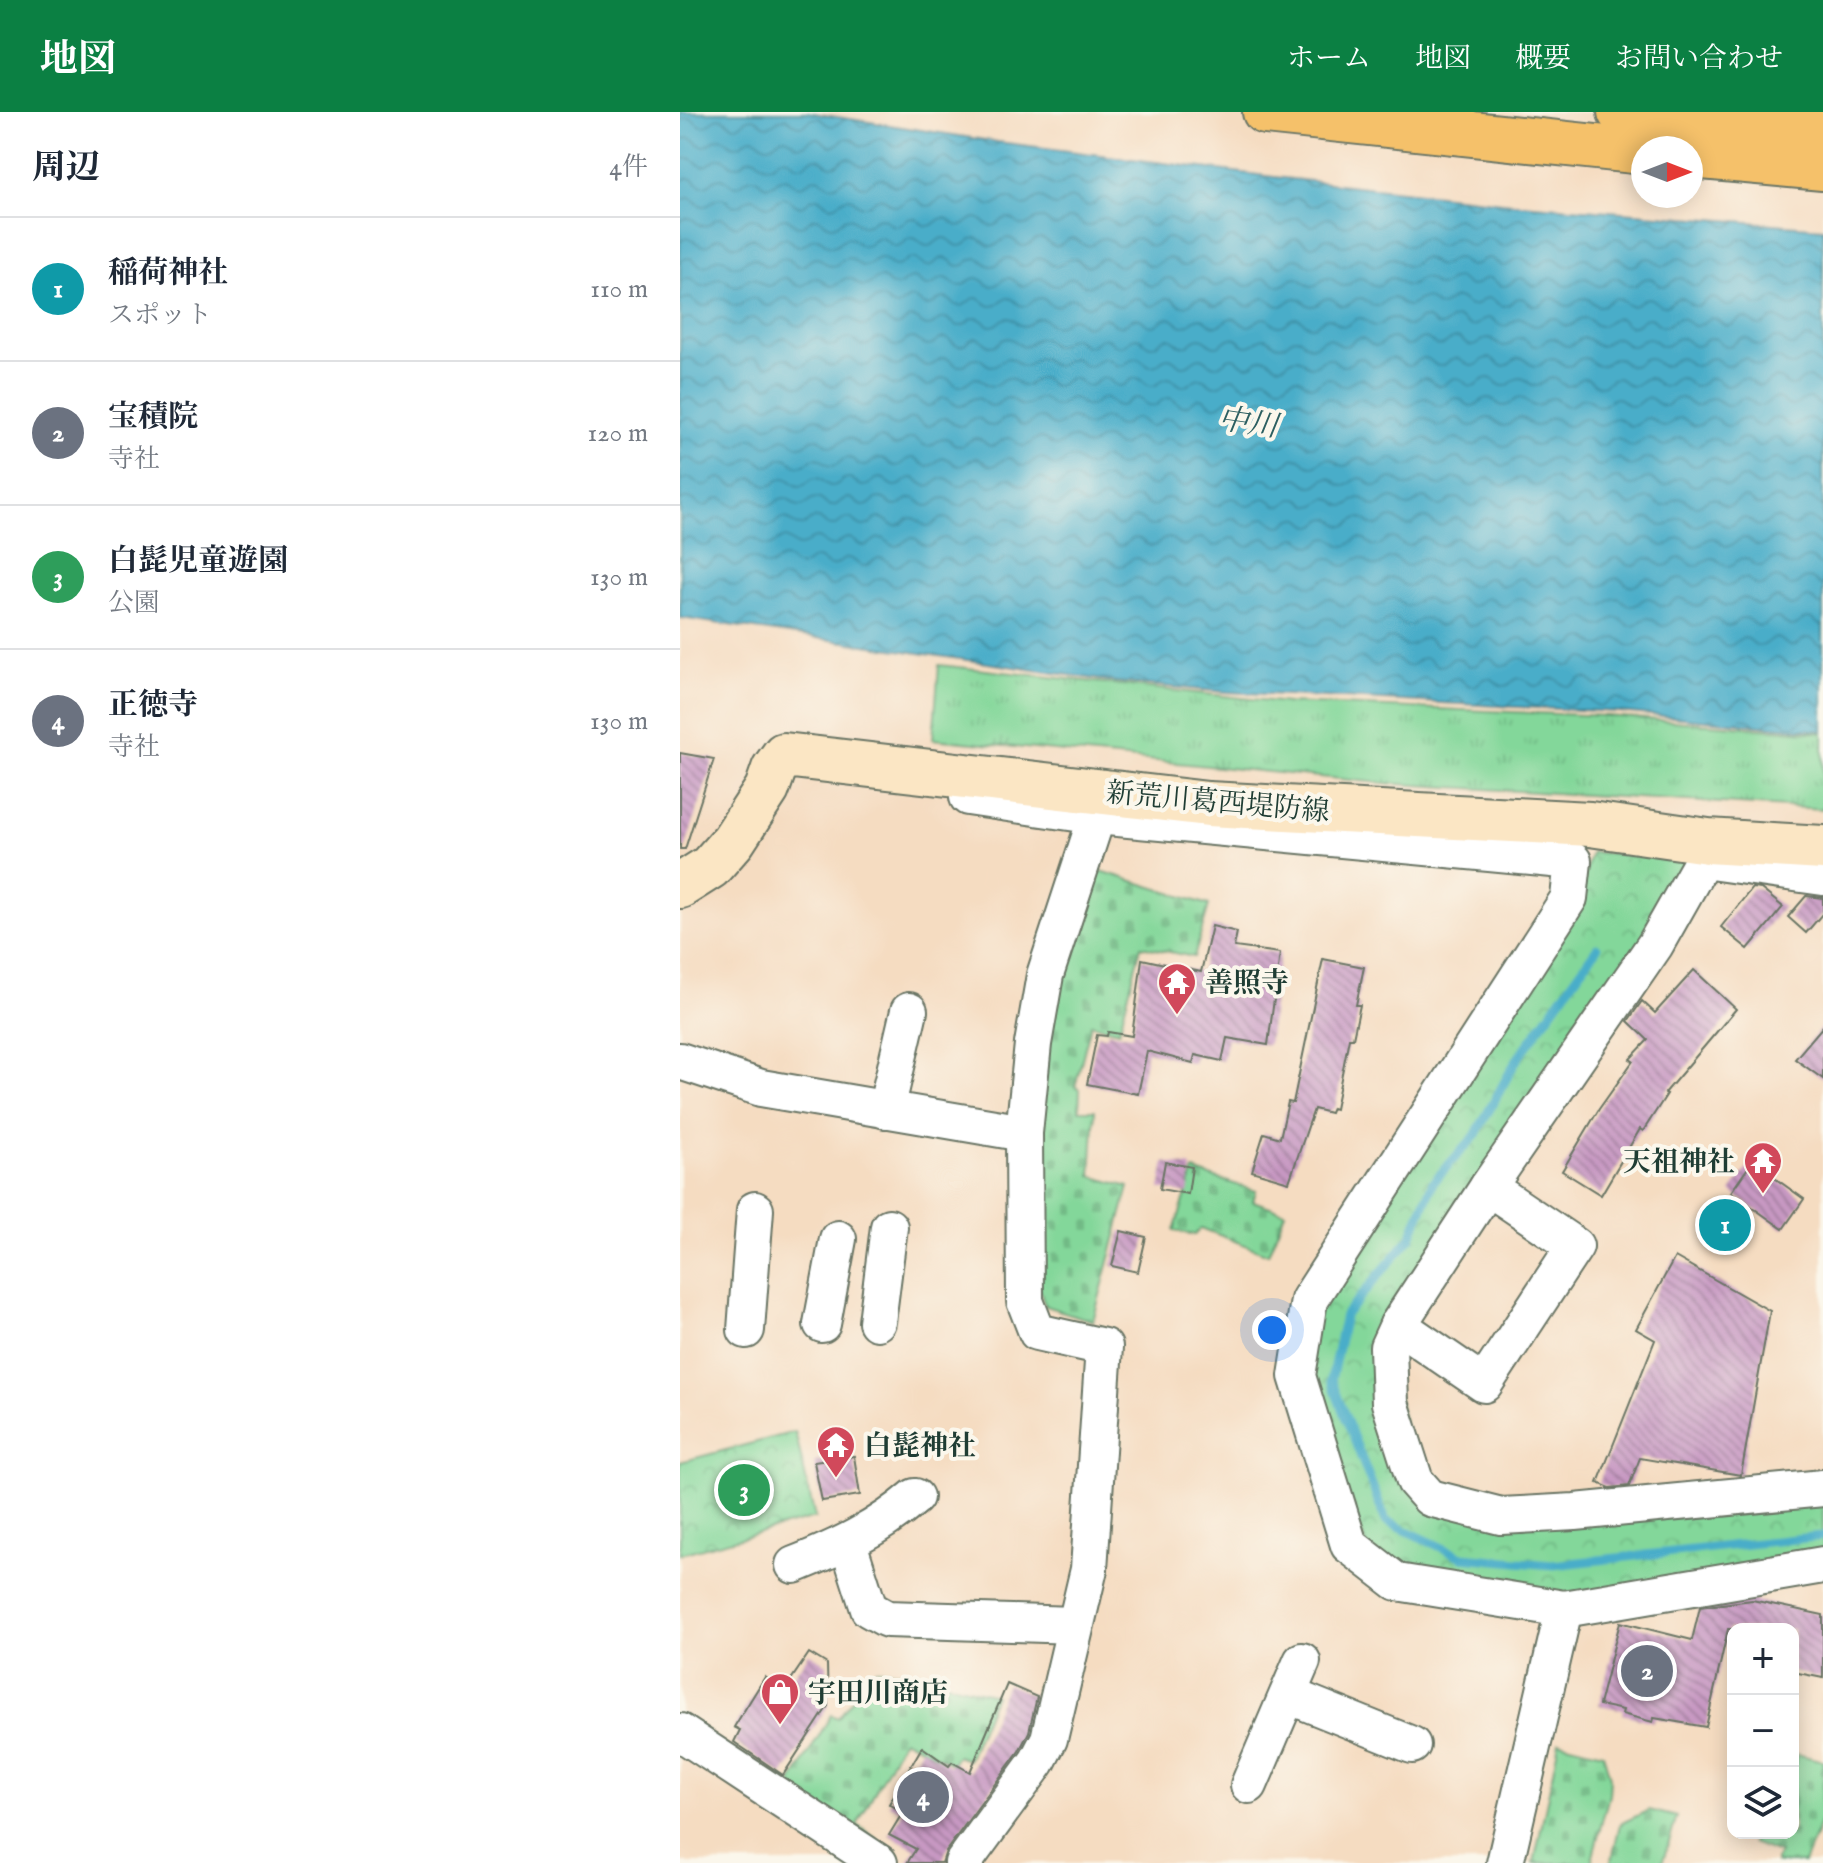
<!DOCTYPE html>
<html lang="ja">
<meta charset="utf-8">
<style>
body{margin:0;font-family:"IM FELL English","Noto Serif JP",serif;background:#f6f6f7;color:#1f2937}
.controls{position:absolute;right:24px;bottom:24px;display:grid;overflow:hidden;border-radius:16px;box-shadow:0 4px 20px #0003}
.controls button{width:72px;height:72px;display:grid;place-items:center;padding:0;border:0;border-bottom:2px solid #e0e1e3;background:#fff;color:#1f2937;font:40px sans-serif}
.compass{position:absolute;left:951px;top:24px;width:72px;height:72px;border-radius:50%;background:#fff;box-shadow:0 4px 20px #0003;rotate:90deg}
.you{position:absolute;left:592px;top:1218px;width:28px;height:28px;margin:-20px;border:6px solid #fff;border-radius:50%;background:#1a73e8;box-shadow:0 0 0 12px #1a73e833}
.badge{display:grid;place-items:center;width:52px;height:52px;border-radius:50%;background:#0b8043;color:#fff;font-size:26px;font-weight:700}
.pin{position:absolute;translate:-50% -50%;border:4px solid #fff;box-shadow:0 2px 8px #0006}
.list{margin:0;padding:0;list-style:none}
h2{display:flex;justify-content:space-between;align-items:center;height:104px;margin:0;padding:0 32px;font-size:34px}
h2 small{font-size:26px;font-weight:400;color:#747a83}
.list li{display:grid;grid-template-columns:52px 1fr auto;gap:24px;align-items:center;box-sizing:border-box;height:144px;padding:0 32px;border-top:2px solid #e0e1e3}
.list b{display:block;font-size:30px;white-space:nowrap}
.list p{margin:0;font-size:26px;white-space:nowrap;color:#747a83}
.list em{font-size:26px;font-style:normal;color:#747a83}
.icon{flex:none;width:44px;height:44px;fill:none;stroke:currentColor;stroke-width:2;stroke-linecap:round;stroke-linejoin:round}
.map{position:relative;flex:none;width:1143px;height:1751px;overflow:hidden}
header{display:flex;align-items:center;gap:48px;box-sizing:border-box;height:112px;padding:0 40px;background:#0b8043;color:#fff}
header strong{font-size:38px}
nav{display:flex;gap:44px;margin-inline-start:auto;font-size:28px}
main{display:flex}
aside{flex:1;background:#fff}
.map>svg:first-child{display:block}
.grass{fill:url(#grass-tufts);stroke:#518a67;stroke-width:2}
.cemetery{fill:url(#cemetery-stones);stroke:#518a67;stroke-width:2}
.park{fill:url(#park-crowns);stroke:#518a67;stroke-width:2}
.water{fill:url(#water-waves);stroke:#34757e;stroke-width:2}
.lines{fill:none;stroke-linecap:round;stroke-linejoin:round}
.stream{stroke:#4aadc9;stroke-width:9}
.building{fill:url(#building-back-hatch)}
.street-casing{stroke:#6a7565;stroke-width:40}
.secondary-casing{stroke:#6a7565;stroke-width:48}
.highway-casing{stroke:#6a7565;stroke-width:48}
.street{stroke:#fff;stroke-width:36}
.secondary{stroke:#fbe6c4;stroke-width:44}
.highway{stroke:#f5c16b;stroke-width:44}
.labels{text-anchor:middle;stroke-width:8;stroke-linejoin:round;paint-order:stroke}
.street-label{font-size:28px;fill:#1f3d34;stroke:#fbf7ec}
.poi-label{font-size:28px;font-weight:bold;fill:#1f3d34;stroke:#fbf7ec;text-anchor:start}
.water-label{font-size:30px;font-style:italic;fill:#2c5f61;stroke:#fbf7ec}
</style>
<header>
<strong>地図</strong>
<nav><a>ホーム</a><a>地図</a><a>概要</a><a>お問い合わせ</a></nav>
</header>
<main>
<aside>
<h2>周辺<small>4件</small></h2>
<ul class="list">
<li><span class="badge" style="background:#0f9aa8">1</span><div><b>稲荷神社</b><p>スポット</p></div><em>110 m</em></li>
<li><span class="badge" style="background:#6b7280">2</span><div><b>宝積院</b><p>寺社</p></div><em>120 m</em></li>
<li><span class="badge" style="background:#2e9e5b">3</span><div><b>白髭児童遊園</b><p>公園</p></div><em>130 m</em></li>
<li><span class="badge" style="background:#6b7280">4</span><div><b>正徳寺</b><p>寺社</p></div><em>130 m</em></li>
</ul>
</aside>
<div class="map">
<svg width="1143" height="1751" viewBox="0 0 1143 1751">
<defs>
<pattern id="grass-tufts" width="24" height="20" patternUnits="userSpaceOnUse" patternTransform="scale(2)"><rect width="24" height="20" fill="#83d79a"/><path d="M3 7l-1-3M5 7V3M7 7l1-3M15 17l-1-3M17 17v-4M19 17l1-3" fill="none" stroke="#71b985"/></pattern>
<pattern id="cemetery-stones" width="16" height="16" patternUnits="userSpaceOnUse" patternTransform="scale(2)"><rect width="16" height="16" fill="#83d79a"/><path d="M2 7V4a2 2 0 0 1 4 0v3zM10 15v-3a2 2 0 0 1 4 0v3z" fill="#71b985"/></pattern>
<pattern id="park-crowns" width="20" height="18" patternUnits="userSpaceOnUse" patternTransform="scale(2)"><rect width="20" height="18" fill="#83d79a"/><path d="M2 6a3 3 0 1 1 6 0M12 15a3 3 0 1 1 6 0" fill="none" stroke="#71b985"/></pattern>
<pattern id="water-waves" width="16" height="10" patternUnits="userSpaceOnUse" patternTransform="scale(2)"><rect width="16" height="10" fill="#4aadc9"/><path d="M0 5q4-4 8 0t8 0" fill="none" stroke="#3d8ea4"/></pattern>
<pattern id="building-back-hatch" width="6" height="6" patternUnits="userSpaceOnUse" patternTransform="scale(2)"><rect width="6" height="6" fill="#c798c2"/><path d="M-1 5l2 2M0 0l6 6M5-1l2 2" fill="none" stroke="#a17d9e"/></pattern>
</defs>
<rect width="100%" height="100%" fill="#fbf7ec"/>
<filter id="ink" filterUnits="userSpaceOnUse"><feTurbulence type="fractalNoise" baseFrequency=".0125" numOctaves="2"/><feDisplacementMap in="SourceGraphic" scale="16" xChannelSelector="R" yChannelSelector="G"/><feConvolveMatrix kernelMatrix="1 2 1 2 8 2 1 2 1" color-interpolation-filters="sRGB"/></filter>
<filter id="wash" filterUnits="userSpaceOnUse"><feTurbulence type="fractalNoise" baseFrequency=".006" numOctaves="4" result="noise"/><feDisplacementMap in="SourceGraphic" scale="32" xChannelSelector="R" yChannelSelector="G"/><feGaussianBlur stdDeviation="1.8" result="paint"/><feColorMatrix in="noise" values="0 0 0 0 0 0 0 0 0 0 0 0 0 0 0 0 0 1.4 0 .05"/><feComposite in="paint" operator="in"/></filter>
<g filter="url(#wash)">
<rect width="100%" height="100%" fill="#f5dcc1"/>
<path class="grass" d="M 259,553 L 608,591 L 927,604 L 1143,621 L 1143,697 L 701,671 L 253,627 Z"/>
<g class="cemetery">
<path d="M 418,758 L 529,793 L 514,845 L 461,834 L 439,919 L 411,912 L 395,975 L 400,977 L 399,998 L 415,998 L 411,1064 L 449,1075 L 413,1209 L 365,1194 L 359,1174 L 360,1010 L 374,884 Z"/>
<path d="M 514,1059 L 576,1079 L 573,1089 L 605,1100 L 588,1142 L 521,1116 L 515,1123 L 494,1119 Z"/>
<path d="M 196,1557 L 223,1560 L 315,1583 L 288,1648 L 277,1644 L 272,1652 L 223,1627 L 177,1713 L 197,1727 L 193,1733 L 112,1678 L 112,1670 L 151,1603 L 158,1606 Z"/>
<path d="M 879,1630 L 923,1641 L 930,1665 L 929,1683 L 911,1751 L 854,1751 Z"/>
<path d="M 1117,1642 L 1143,1649 L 1143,1705 L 1124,1751 L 1095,1751 L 1099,1741 L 1072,1731 L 1075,1721 L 1113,1721 L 1113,1659 Z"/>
<path d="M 969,1698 L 997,1705 L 982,1751 L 931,1751 L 940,1712 Z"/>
</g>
<g class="park">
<path d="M 911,740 L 1008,746 L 975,818 L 705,1220 L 739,1389 L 1143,1389 L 1143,1448 L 883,1488 L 737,1466 L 690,1443 L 624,1265 L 636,1191 L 896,795 Z"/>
<path d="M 115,1320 L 135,1406 L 0,1442 L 0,1350 Z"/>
</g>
<path class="water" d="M 0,0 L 126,0 L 318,30 L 594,65 L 841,92 L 1143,116 L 1143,619 L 939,600 L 546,580 L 436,570 L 0,506 Z"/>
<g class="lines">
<path class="stream" d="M 917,836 L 836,949 L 795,1024 L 753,1070 L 731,1125 L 665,1203 L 651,1268 L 706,1409 L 782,1445 L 872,1453 L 1143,1424"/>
</g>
<g id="blocks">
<g class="building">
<path d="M 0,641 L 34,647 L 5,737 L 0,737 Z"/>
<path d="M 1072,776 L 1081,777 L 1103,795 L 1068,837 L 1041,815 Z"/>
<path d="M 1126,784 L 1143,786 L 1143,801 L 1126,821 L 1108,805 Z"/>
<path d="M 532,814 L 557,820 L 554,835 L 600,841 L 588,933 L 547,926 L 542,949 L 515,943 L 513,951 L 467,939 L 458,982 L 407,972 L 417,923 L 427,924 L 428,920 L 452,924 L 462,847 L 521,860 Z"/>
<path d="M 643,847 L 684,855 L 676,893 L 680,893 L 673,926 L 669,926 L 655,997 L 652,996 L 650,1001 L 634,997 L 609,1070 L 572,1059 L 584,1021 L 600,1026 L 608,990 L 613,991 Z"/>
<path d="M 1014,858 L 1056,897 L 985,981 L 987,982 L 963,1019 L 960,1017 L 921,1083 L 882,1059 L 919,997 L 953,949 L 950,947 L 968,928 L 948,909 L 962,889 L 975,901 Z"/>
<path d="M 1143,914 L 1143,967 L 1115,947 Z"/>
<path d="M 485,1050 L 512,1055 L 508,1082 L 480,1077 Z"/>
<path d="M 1072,1050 L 1124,1087 L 1103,1117 L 1051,1080 Z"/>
<path d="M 441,1119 L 466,1125 L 458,1160 L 432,1154 Z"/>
<path d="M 995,1145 L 1090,1199 L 1061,1363 L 960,1346 L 949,1374 L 930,1376 L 918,1371 L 975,1228 L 956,1217 Z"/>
<path d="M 174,1344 L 180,1383 L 142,1389 L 134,1350 Z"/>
<path d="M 1072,1488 L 1143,1503 L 1143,1566 L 1113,1560 L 1113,1517 L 1048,1517 L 1026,1615 L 974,1606 L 973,1610 L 942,1602 L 943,1598 L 919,1593 L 940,1510 L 1012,1528 L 1020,1495 Z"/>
<path d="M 129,1541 L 147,1552 L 148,1594 L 103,1663 L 54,1630 L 60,1618 L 54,1615 L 85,1565 L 104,1578 Z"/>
<path d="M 327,1572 L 357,1585 L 349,1620 L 339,1639 L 266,1739 L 262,1751 L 227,1751 L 236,1737 L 209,1723 L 223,1700 L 209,1692 L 242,1635 L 269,1654 L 272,1650 L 290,1660 Z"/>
</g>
</g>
</g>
<g filter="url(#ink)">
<use href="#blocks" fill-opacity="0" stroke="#6a7565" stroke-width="2"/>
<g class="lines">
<g class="street-casing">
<g id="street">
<path d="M 288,685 L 417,704 L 893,749 L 889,786 L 629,1188 L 617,1264 L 669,1433 L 717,1470 L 884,1497 L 1143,1453"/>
<path d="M 1028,729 L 1023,748 L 975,833 L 808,1075 L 718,1213 L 708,1235 L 710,1291 L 735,1369 L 750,1386 L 821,1404 L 895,1400 L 1143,1376"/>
<path d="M 1023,748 L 1143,765"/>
<path d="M 0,949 L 81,976 L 344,1021"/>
<path d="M 206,998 L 229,899"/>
<path d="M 197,1210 L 209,1115"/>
<path d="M 142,1212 L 158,1127"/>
<path d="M 718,1213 L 804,1272 L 895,1134 L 808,1075"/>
<path d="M 66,1218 L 75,1098"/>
<path d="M 168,1431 L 189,1497 L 207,1507 L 394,1513"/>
<path d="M 114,1453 C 159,1435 198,1417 235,1385"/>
<path d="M 608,1583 L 732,1633"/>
<path d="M 0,1620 L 199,1751"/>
<path d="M 569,1673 L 622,1549"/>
<path d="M 283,1751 L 357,1650 L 369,1627 L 409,1457 L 424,1235 L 357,1220 L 345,1189 L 344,1021 L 353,932 L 365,863 L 417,704"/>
<path d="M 825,1751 L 884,1497"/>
</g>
</g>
<g class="secondary-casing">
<path id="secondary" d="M 0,774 L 30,755 L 53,729 L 87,677 L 94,657 L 104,643 L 528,692 L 910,712 L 1028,729 L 1143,736"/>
</g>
<g class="highway-casing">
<g id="highway">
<path d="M 585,0 L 963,40"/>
<path d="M 940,0 L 1143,17"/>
<path d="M 1011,44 L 1143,56"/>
</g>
</g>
<use href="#street" class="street"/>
<use href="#secondary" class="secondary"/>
<use href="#highway" class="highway"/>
</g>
</g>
<defs>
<g id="temple-pin" transform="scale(2)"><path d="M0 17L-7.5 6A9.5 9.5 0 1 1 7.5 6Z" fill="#d1495b" stroke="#fbf7ec"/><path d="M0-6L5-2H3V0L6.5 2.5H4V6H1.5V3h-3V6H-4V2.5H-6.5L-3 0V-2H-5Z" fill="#fff"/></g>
<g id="shop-pin" transform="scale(2)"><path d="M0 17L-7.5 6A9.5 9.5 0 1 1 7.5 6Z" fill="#d1495b" stroke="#fbf7ec"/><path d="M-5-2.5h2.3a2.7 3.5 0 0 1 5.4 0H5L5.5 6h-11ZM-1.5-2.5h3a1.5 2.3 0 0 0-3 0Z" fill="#fff"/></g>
</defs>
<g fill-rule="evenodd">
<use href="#temple-pin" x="497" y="870"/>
<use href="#temple-pin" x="1083" y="1049"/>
<use href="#temple-pin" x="156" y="1333"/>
<use href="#shop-pin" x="100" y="1580"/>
</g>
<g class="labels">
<g class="street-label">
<text transform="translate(538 689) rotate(5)" y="10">新荒川葛西堤防線</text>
</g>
<g class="poi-label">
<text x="525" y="880">善照寺</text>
<text x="1055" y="1059" text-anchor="end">天祖神社</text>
<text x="184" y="1343">白髭神社</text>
<text x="128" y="1590">宇田川商店</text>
</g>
<g class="water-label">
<text transform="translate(568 310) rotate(8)" y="10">中川</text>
</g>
</g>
</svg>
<div class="controls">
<button>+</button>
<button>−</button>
<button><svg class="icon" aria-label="layers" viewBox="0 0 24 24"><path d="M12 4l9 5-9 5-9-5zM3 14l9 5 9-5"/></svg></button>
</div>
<svg class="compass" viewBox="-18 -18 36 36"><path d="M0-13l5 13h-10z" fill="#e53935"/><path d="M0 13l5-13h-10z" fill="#747a83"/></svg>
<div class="you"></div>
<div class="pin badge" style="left:1045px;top:1113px;background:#0f9aa8">1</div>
<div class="pin badge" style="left:967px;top:1559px;background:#6b7280">2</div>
<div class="pin badge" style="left:64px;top:1378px;background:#2e9e5b">3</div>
<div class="pin badge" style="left:243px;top:1685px;background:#6b7280">4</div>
</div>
</main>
